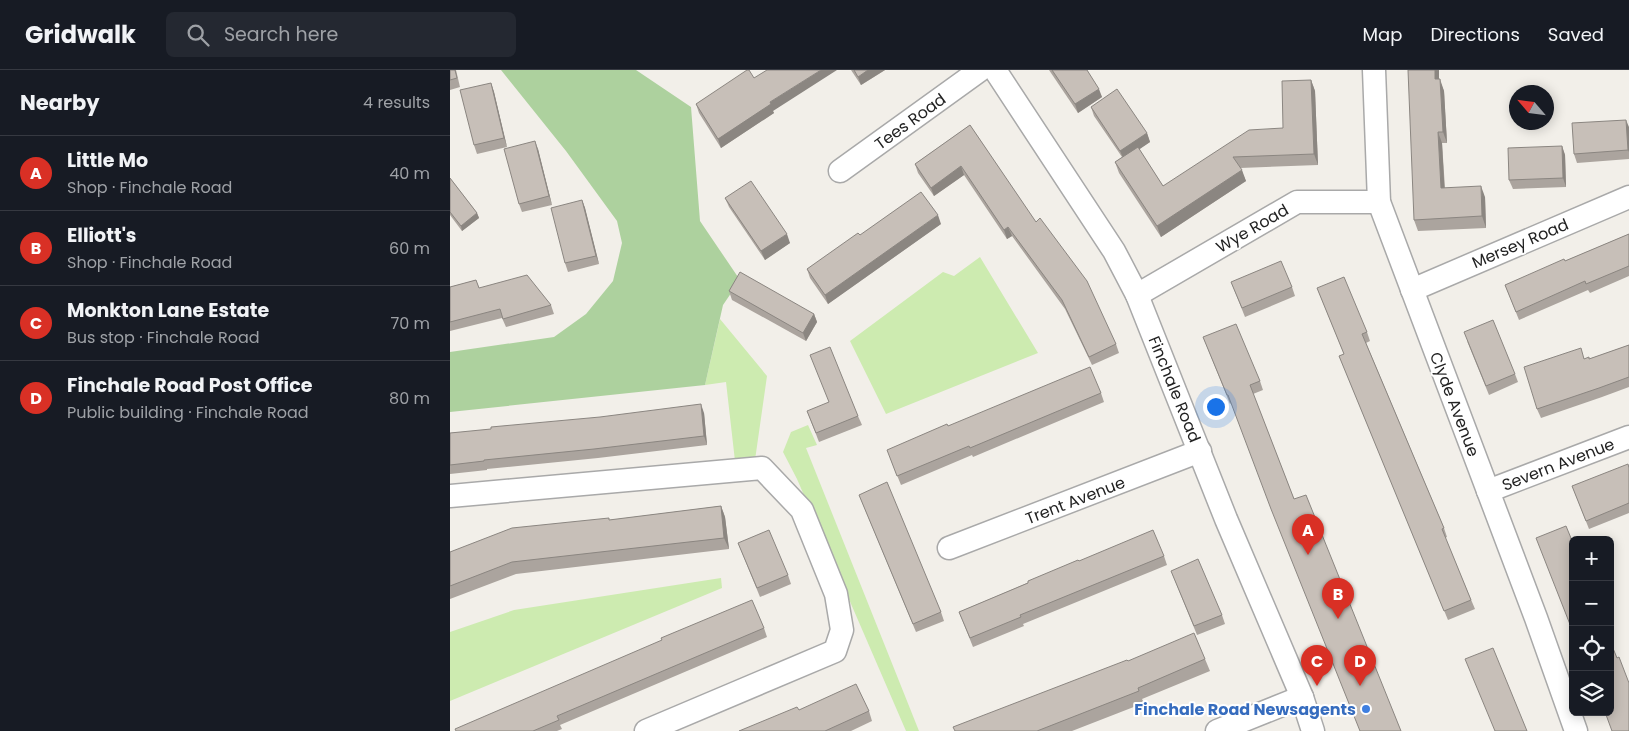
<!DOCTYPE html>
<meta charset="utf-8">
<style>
body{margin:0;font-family:Poppins,sans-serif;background:#242831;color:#f1f3f6}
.controls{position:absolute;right:15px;bottom:15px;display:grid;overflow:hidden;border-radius:8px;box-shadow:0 2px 12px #0003}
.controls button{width:45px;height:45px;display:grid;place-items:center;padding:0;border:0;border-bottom:1px solid #363941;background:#171b24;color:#f1f3f6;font:25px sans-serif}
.compass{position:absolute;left:1059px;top:15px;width:45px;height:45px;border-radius:50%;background:#171b24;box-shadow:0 2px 12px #0003;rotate:298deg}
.you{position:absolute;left:765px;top:336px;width:18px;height:18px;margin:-12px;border:4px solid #fff;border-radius:50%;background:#1a73e8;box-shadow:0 0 0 8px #1a73e833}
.badge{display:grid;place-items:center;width:32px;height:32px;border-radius:50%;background:#d93025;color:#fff;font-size:16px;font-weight:700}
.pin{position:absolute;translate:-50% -41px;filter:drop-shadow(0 1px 2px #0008)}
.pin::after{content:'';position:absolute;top:26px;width:18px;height:15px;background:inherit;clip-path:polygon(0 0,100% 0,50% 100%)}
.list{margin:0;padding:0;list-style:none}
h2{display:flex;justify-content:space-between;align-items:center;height:65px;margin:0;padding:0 20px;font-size:21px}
h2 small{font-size:16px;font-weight:400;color:#9ea1a6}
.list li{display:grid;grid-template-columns:32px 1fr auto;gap:15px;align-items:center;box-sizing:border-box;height:75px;padding:0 20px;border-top:1px solid #363941}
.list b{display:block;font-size:19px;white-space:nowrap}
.list p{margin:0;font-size:16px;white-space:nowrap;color:#9ea1a6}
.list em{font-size:16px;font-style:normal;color:#9ea1a6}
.icon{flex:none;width:28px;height:28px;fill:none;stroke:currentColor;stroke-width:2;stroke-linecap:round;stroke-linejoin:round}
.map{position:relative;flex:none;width:1179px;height:661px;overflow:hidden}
header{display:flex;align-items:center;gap:30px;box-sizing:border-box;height:70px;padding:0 25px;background:#171b24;border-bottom:1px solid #363941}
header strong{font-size:24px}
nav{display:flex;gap:28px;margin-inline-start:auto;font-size:18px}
.search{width:350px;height:45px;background:#242831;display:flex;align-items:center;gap:12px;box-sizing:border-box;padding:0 18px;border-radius:8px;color:#9ea1a6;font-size:19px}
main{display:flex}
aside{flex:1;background:#171b24}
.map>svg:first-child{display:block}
.grass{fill:#cdebb0}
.forest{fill:#add19e}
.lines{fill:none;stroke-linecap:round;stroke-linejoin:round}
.minor-casing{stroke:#a9a9a9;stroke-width:25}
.minor{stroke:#fff;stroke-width:22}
.wall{fill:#aba49e}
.shaded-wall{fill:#8b8681}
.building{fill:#c7bfb8;stroke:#8b8681}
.shop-dot{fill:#3f7fe0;stroke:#fff;stroke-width:2}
.labels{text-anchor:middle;stroke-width:4;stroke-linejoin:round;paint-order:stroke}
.street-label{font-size:16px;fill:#222;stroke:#fff}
.shop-label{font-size:16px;font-weight:bold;fill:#366cbe;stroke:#fff;text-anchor:end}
</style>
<header>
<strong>Gridwalk</strong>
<div class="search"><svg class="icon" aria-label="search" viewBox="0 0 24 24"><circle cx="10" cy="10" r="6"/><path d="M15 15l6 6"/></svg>Search here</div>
<nav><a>Map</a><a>Directions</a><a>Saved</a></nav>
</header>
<main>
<aside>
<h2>Nearby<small>4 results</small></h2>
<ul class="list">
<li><span class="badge">A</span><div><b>Little Mo</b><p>Shop · Finchale Road</p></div><em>40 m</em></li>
<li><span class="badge">B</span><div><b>Elliott's</b><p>Shop · Finchale Road</p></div><em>60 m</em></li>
<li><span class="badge">C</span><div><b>Monkton Lane Estate</b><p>Bus stop · Finchale Road</p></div><em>70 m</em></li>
<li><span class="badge">D</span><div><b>Finchale Road Post Office</b><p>Public building · Finchale Road</p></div><em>80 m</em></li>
</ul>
</aside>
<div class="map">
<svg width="1179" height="661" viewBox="0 0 1179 661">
<rect width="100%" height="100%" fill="#f2efe9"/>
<g class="grass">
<path d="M 530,187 L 588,283 L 436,344 L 400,271 L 493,202 L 504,206 Z"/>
<path d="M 270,249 L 317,306 L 305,390 L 285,391 L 276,312 L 255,315 Z"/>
<path d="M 358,355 L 367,375 L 356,378 L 469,661 L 456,661 L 347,409 L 333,382 L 341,362 Z"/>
<path d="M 271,508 L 272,518 L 0,631 L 0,562 L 64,540 Z"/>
</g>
<path class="forest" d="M 51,0 L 186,0 L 241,37 L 250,151 L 290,210 L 273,235 L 255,315 L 0,342 L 0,282 L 104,267 L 136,244 L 163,211 L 172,173 L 167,151 L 116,81 Z"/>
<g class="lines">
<g class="minor-casing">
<g id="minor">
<path d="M 545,0 L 664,181 L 687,225 L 776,449 L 852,627 L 863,661"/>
<path d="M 924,0 L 929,132 L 1086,548 L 1126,661"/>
<path d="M 390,101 L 530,0"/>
<path d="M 962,220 L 1179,127"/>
<path d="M 687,225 L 847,132 L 929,132"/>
<path d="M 1038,421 L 1179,367"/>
<path d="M 0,426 L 312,398 L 352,440 L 386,524 L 392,560 L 385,581 L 196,661"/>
<path d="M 499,478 L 750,381"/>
<path d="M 767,661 L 852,627"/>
</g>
</g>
<use href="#minor" class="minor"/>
</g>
<g class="wall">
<path d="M 0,0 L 6,0 L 10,17 L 0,20 Z"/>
<path d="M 401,0 L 435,0 L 411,15 Z"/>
<path d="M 599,0 L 637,0 L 652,27 L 628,43 Z"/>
<path d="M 304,8 L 324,43 L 271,78 L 249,43 L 246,34 Z"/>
<path d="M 989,9 L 994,21 L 997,73 L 992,73 L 995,118 L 1035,127 L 1036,158 L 968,161 L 964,150 Z"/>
<path d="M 861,10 L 865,21 L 868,95 L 790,98 L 796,111 L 711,167 L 669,103 L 665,92 L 672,87 L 644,46 L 641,37 L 697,63 L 700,72 L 689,79 L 713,116 L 833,58 Z"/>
<path d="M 41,13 L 44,22 L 57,77 L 27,84 L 24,75 Z"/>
<path d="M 520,55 L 666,274 L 669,283 L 642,295 L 615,239 L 562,166 L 557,169 L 514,105 L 484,126 L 468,103 L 465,94 Z"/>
<path d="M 1179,57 L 1179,89 L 1127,93 L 1124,84 Z"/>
<path d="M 1112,76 L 1115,85 L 1116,117 L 1063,119 L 1059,110 Z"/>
<path d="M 88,79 L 102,135 L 72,142 L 69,134 Z"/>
<path d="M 0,108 L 27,143 L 29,148 L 12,161 L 0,145 Z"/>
<path d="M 275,128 L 340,173 L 315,190 L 279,137 Z"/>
<path d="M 132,130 L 135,138 L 149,194 L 118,202 L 115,193 Z"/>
<path d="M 491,154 L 378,234 L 360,208 L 357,199 L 410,165 Z"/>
<path d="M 1179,164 L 1179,206 L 1140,223 L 1138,220 L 1069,250 L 1055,215 L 1115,191 Z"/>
<path d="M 26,210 L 29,218 L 101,235 L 104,244 L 56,257 L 52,248 L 0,261 L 0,217 Z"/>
<path d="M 781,212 L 842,217 L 845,226 L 795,247 Z"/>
<path d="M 867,218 L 917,262 L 920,271 L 916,273 L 994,458 L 997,467 L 995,468 L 1025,539 L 998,550 L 893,295 L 889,286 L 894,284 Z"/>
<path d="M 279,221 L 364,244 L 367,252 L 356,271 L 282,230 Z"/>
<path d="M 753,267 L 810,311 L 813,320 L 803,324 L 844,429 L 951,661 L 781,333 L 780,334 Z"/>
<path d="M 1017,271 L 1065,304 L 1068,312 L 1039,325 Z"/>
<path d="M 1179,275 L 1179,317 L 1152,327 L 1091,348 L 1087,339 L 1139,289 Z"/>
<path d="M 651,323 L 654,332 L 523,387 L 522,385 L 451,415 L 440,388 L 498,356 Z"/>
<path d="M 357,341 L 408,346 L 412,355 L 369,372 Z"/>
<path d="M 254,343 L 257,375 L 148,388 L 37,399 L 37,400 L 0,404 L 0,363 Z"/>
<path d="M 1179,398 L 1179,443 L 1139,459 L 1122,416 Z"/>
<path d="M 409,425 L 491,542 L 494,551 L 466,562 Z"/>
<path d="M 271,436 L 275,447 L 279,479 L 66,504 L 0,529 L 0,482 L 160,450 Z"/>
<path d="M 288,473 L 338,505 L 341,514 L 310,527 Z"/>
<path d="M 714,486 L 717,495 L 573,554 L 574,556 L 523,577 L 509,542 L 629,491 Z"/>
<path d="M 721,501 L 772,545 L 775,554 L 747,565 Z"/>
<path d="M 314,558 L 317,567 L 110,655 L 112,659 L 107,661 L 6,661 Z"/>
<path d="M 755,589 L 760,601 L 692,629 L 694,633 L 622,661 L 505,661 Z"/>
<path d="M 349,640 L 419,641 L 422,651 L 401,661 L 289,661 Z"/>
</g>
<g class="shaded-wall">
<path d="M 371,0 L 387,0 L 323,41 L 324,43 L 271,78 L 268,69 L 320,32 Z"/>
<path d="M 418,0 L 435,0 L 411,15 L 408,7 Z"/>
<path d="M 985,0 L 989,0 L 989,21 L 985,9 Z"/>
<path d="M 990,9 L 994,21 L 997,73 L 993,62 Z"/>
<path d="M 861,10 L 865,21 L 868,95 L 864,84 Z"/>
<path d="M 41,13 L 44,22 L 57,77 L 54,68 Z"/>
<path d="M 649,19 L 652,27 L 628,43 L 625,34 Z"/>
<path d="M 1176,50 L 1179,57 L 1179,82 L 1178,80 Z"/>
<path d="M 988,62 L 992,73 L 995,129 L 991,118 Z"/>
<path d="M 697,63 L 700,72 L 674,90 L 670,81 Z"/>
<path d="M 85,71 L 88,79 L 102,135 L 99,126 Z"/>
<path d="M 1112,76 L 1115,85 L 1116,117 L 1113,108 Z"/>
<path d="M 511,96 L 514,105 L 484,126 L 481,118 Z"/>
<path d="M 792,100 L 796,111 L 711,167 L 707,156 Z"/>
<path d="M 1031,116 L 1035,127 L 1036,158 L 1032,146 Z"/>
<path d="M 132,130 L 135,138 L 149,194 L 146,186 Z"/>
<path d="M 27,143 L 29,148 L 12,161 L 11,156 Z"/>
<path d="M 488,145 L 491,154 L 378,234 L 375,225 Z"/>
<path d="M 558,157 L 562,166 L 557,169 L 554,160 Z"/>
<path d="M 337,164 L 340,173 L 315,190 L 311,181 Z"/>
<path d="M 364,244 L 367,252 L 356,271 L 353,263 Z"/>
<path d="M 251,334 L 254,343 L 257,375 L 254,366 Z"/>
<path d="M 271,436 L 275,447 L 279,479 L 274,468 Z"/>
</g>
<g class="building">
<path d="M 0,0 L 5,0 L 7,8 L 0,10 Z"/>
<path d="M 297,0 L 299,0 L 304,8 L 317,0 L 371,0 L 320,32 L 321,34 L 268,69 L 246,34 Z"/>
<path d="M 404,0 L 418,0 L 408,7 Z"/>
<path d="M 602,0 L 637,0 L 649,19 L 625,34 Z"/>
<path d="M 958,0 L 985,0 L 985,9 L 990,9 L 993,62 L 988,62 L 991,118 L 1031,116 L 1032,146 L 964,150 Z"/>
<path d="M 861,10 L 864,84 L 783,87 L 792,100 L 707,156 L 665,92 L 688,77 L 713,116 L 799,60 L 833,58 L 832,11 Z"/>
<path d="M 41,13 L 54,68 L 24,75 L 10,20 Z"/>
<path d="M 667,19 L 697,63 L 670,81 L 641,37 Z"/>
<path d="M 1176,50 L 1178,80 L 1124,84 L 1122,53 Z"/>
<path d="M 520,55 L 586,152 L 590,148 L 637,211 L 666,274 L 639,287 L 612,230 L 558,157 L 554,160 L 511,96 L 481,118 L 465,94 Z"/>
<path d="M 85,71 L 99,126 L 69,134 L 54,79 Z"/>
<path d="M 1112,76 L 1113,108 L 1059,110 L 1058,78 Z"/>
<path d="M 0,108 L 27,143 L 11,156 L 0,142 Z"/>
<path d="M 301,111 L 337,164 L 311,181 L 275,128 Z"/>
<path d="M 471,122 L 488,145 L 375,225 L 357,199 L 408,163 L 410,165 Z"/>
<path d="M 132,130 L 146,186 L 115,193 L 101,138 Z"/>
<path d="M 1179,164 L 1179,196 L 1136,214 L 1135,211 L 1066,242 L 1055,215 L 1114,189 L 1115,191 Z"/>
<path d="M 831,191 L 842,217 L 792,238 L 781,212 Z"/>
<path d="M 290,202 L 364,244 L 353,263 L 279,221 Z"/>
<path d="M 77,205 L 101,235 L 53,249 L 50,239 L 0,252 L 0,217 L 26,210 L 29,218 Z"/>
<path d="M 894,207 L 917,262 L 912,264 L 966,392 L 994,458 L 992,459 L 1021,530 L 994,541 L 889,286 L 894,284 L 867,218 Z"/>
<path d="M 1043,250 L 1065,304 L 1036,316 L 1014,262 Z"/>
<path d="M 786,254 L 810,311 L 800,315 L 844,429 L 856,425 L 951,661 L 910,661 L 821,439 L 778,325 L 777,325 L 753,267 Z"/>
<path d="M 1179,275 L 1179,307 L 1149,318 L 1087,339 L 1074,297 L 1131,278 L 1134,289 L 1139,287 L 1139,289 Z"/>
<path d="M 380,277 L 408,346 L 366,363 L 357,341 L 379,332 L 360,285 Z"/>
<path d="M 640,297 L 651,323 L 520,378 L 519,376 L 447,406 L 437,380 L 497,354 L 498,356 Z"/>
<path d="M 251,334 L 254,366 L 144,379 L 34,390 L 34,391 L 0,395 L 0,363 L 41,359 L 41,357 L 150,347 Z"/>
<path d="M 1178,394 L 1179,398 L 1179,433 L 1136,451 L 1122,416 Z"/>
<path d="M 437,412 L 491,542 L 463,554 L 409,425 Z"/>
<path d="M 271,436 L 274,468 L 62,492 L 0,516 L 0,482 L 62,458 L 159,448 L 159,450 Z"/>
<path d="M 1116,456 L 1123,473 L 1123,562 L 1086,468 Z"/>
<path d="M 319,460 L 338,505 L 307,518 L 288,473 Z"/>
<path d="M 703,460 L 714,486 L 570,545 L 571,547 L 520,568 L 509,542 L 578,513 L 578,511 L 628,490 L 629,491 Z"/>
<path d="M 748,489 L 772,545 L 744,556 L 721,501 Z"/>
<path d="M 302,530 L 314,558 L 107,646 L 109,650 L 83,661 L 6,661 L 5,659 L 212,570 L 211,568 Z"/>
<path d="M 744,563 L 755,589 L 688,618 L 689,621 L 587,661 L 505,661 L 503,657 L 677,590 L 678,591 Z"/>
<path d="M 1160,571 L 1167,588 L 1169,587 L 1179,613 L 1179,661 L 1162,661 L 1155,642 L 1160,642 Z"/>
<path d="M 1043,578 L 1077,661 L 1045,661 L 1015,589 Z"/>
<path d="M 406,614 L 419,641 L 375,661 L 289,661 L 347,637 L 349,640 Z"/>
</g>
<circle class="shop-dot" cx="916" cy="639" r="5"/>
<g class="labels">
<g class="street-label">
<text transform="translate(460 51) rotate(-36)" y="6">Tees Road</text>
<text transform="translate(802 158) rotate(-30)" y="6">Wye Road</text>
<text transform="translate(1070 173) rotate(-23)" y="6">Mersey Road</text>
<text transform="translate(725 319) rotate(68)" y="6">Finchale Road</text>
<text transform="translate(1005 334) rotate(69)" y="6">Clyde Avenue</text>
<text transform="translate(1108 394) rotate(-21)" y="6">Severn Avenue</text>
<text transform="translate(625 430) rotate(-21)" y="6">Trent Avenue</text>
</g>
<g class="shop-label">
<text x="906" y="645">Finchale Road Newsagents</text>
</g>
</g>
</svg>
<div class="controls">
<button>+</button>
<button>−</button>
<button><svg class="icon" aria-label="locate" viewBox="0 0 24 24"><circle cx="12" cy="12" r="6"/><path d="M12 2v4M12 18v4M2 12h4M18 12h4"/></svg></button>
<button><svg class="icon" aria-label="layers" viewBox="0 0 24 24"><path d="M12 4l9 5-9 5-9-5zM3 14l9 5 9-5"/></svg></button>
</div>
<svg class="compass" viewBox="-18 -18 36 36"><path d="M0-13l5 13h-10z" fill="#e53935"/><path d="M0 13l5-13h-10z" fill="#9ea1a6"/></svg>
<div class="you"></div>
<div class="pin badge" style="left:858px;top:485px">A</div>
<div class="pin badge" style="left:888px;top:549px">B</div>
<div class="pin badge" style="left:867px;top:616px">C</div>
<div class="pin badge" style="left:910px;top:616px">D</div>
</div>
</main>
